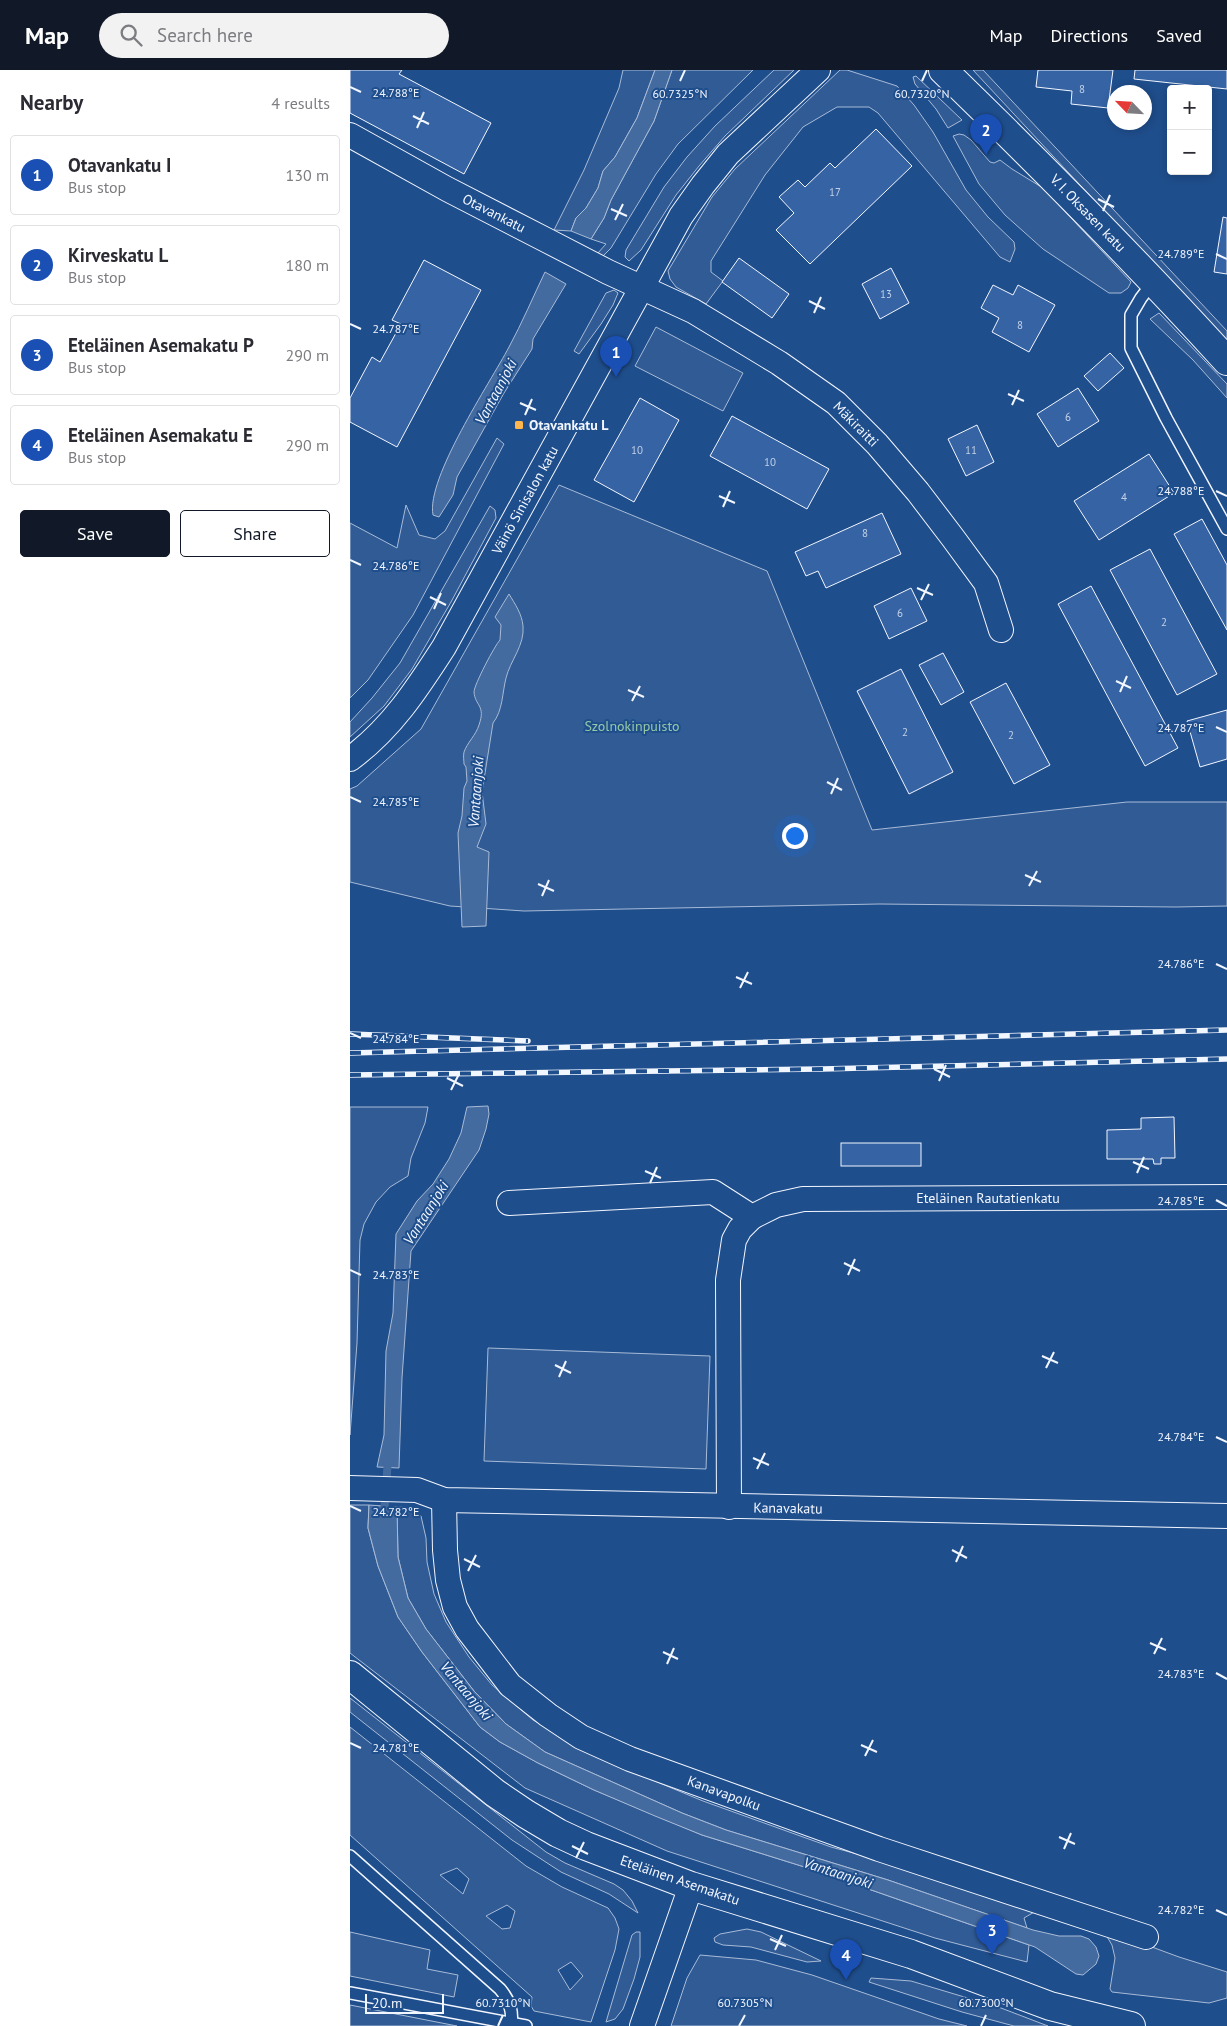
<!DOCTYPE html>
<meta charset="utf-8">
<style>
body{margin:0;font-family:"PT Sans",sans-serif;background:#f2f2f3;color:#2b2b33}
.controls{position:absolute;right:15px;top:15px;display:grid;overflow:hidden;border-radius:5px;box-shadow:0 2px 8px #0003}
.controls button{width:45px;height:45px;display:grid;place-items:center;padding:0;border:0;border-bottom:1px solid #e1e1e2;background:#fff;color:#2b2b33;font:25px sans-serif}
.compass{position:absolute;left:757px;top:15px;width:45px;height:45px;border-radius:50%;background:#fff;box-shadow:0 2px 8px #0003;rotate:295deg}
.scale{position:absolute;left:15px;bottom:12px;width:79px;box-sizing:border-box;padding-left:5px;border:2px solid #f2f6ff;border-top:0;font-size:14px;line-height:18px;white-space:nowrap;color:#f2f6ff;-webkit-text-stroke:4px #1f4e8c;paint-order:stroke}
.you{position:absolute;left:444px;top:765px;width:18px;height:18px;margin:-12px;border:4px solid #fff;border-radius:50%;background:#1a73e8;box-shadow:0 0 0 8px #1a73e833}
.badge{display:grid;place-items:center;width:32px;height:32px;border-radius:50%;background:#111827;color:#fff;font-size:16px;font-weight:700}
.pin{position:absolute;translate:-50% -41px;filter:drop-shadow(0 1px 2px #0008)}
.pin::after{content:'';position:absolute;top:26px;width:18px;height:15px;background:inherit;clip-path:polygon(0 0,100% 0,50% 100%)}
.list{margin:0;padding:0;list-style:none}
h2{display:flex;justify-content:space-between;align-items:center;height:65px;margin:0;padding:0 20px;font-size:21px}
h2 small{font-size:16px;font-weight:400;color:#7c7c81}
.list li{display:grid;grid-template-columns:32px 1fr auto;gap:15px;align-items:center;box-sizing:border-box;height:80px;margin:0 10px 10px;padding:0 10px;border:1px solid #e1e1e2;border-radius:5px}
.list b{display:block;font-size:19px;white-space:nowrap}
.list p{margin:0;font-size:16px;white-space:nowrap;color:#7c7c81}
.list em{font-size:16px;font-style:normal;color:#7c7c81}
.actions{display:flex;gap:10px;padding:15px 20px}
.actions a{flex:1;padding:11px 0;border:1px solid #111827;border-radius:5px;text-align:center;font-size:18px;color:#111827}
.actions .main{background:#111827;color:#fff}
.icon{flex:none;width:28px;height:28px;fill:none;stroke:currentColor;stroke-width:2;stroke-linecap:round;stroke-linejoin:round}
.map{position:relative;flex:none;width:877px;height:1956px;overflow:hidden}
header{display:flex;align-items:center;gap:30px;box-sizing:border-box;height:70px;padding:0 25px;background:#111827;color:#fff}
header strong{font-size:24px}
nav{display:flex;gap:28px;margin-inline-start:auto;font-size:18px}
.search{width:350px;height:45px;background:#f2f2f3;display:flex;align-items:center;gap:12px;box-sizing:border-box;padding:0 18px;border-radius:28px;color:#7c7c81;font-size:19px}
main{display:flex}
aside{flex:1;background:#fff}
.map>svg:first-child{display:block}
.built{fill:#305b95;stroke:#a8bbd7;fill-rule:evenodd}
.water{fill:#446ba0;stroke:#a8bbd7}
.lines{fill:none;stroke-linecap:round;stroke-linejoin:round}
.stream{stroke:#446ba0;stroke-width:8}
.building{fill:#3563a3;stroke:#f2f6ff}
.lane-casing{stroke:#f2f6ff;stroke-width:14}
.street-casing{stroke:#f2f6ff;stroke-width:26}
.secondary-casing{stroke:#f2f6ff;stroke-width:30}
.lane{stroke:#1f4e8c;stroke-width:11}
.street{stroke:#1f4e8c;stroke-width:24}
.secondary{stroke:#1f4e8c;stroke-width:28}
.rail-casing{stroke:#f2f6ff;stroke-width:5.5}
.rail{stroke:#1f4e8c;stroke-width:4;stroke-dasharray:11;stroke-linecap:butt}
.ticks{fill:none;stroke:#f2f6ff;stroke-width:2}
.poi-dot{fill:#ffb74d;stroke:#1f4e8c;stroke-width:2}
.labels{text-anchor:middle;stroke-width:4;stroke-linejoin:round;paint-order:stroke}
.number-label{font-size:11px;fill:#c3d1e8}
.street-label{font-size:14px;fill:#f2f6ff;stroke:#1f4e8c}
.poi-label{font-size:14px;font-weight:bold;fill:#f2f6ff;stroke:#1f4e8c;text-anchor:start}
.park-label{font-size:14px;fill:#97c8a6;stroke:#1f4e8c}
.water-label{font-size:15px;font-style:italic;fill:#f2f6ff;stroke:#1f4e8c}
.ticks-label{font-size:12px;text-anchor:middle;fill:#f2f6ff;stroke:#1f4e8c;stroke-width:4;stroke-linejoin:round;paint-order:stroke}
</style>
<header>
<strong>Map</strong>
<div class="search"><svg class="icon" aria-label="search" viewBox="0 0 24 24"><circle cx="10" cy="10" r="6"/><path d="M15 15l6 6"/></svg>Search here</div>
<nav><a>Map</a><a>Directions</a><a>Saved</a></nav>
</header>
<main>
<aside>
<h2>Nearby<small>4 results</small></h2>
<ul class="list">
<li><span class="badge" style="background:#1a4fb4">1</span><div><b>Otavankatu I</b><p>Bus stop</p></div><em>130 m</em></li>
<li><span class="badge" style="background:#1a4fb4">2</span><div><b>Kirveskatu L</b><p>Bus stop</p></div><em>180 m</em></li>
<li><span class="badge" style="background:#1a4fb4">3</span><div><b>Eteläinen Asemakatu P</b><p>Bus stop</p></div><em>290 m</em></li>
<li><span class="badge" style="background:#1a4fb4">4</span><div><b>Eteläinen Asemakatu E</b><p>Bus stop</p></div><em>290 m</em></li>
</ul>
<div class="actions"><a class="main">Save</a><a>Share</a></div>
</aside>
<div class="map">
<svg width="877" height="1956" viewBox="0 0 877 1956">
<rect width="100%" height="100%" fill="#1f4e8c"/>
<g class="built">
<path d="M 273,0 L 305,0 L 287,48 L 265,87 L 253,101 L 248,118 L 236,138 L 226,148 L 221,161 L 204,160 L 234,100 L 269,18 Z"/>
<path d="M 322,0 L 403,0 L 328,74 L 306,104 L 261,178 L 253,186 L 247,184 L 256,174 L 241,169 L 254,148 L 261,130 L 304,51 Z"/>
<path d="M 424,0 L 444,0 L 375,66 L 349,96 L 326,125 L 291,180 L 279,191 L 275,187 L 276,180 L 314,117 L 337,87 L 365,56 Z"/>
<path d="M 490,0 L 497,0 L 547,16 L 564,35 L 583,62 L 616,120 L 638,147 L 664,172 L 665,179 L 660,192 L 650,187 L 528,43 L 519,37 L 487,37 L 453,57 L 415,105 L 361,191 L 361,202 L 373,211 L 356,234 L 326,217 L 320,209 L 318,201 L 362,127 L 385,99 Z"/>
<path d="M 623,0 L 633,0 L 877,261 L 877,273 Z"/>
<path d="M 566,6 L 612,50 L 598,58 L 586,39 L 565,14 L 563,7 Z"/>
<path d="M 609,64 L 614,65 L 621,70 L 640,92 L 644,93 L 650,90 L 662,99 L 693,118 L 781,212 L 778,218 L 771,223 L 759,223 L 693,179 L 655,145 L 629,114 L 603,66 Z"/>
<path d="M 264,220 L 268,223 L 263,235 L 251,254 L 229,284 L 224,281 L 256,223 Z"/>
<path d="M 809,243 L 877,314 L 877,328 L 843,290 L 800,249 Z"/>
<path d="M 306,257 L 393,303 L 373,341 L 285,296 Z"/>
<path d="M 147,368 L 154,374 L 63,545 L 18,610 L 0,628 L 0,453 L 47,478 L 56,435 L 69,465 L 85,469 L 95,461 Z"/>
<path d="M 209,415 L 417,501 L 522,760 L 777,732 L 877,732 L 877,836 L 826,837 L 529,834 L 174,841 L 100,836 L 0,812 L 0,719 L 7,716 L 71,659 Z"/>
<path d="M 140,436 L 145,440 L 146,448 L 101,532 L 62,599 L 34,636 L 0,667 L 0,652 L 22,628 L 50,593 Z"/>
<path d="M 0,1037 L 78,1037 L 75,1053 L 61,1088 L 58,1106 L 40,1117 L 26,1132 L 14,1154 L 10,1170 L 7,1273 L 0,1365 Z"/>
<path d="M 138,1278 L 360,1286 L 356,1399 L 134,1391 Z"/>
<path d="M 0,1435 L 19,1435 L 18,1458 L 28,1496 L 48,1547 L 72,1582 L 130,1657 L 150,1672 L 188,1693 L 244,1720 L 352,1765 L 461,1799 L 679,1875 L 677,1892 L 585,1868 L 317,1781 L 175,1718 L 0,1583 Z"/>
<path d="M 47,1437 L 62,1438 L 71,1446 L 76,1468 L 77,1492 L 84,1524 L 96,1552 L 119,1587 L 142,1615 L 183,1650 L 226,1674 L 283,1702 L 353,1731 L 481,1777 L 526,1789 L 686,1841 L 674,1848 L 677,1858 L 538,1810 L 376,1760 L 332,1743 L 195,1682 L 156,1654 L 124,1621 L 76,1559 L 58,1528 L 48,1487 Z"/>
<path d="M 0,1628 L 196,1782 L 215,1793 L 264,1814 L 273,1820 L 282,1831 L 288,1843 L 259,1824 L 211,1802 L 162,1770 L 0,1642 Z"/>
<path d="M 0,1657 L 176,1796 L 212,1817 L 258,1838 L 265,1848 L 269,1859 L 265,1880 L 241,1952 L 184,1941 L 181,1936 L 182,1927 L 0,1765 ZM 107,1798 L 119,1809 L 113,1824 L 90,1805 ZM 157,1835 L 165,1841 L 160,1858 L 152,1859 L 136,1846 ZM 221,1892 L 233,1906 L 220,1920 L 208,1900 Z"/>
<path d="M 397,1859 L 411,1862 L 471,1891 L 457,1892 L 401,1877 L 373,1875 L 365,1872 L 364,1868 L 370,1864 Z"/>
<path d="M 0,1862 L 80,1880 L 77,1899 L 108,1905 L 104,1927 L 0,1906 Z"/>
<path d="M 286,1862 L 290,1862 L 290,1887 L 284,1909 L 273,1939 L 265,1949 L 256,1952 L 282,1865 Z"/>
<path d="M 756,1865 L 783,1870 L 829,1887 L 877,1902 L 877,1928 L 859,1933 L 762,1922 L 760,1919 L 765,1888 L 762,1875 Z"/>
<path d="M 350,1885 L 406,1890 L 462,1905 L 589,1949 L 617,1956 L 321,1956 L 337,1908 Z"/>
<path d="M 521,1908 L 561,1911 L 651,1938 L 698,1956 L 664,1956 L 612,1942 L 519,1912 Z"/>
<path d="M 0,1935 L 107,1956 L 0,1956 Z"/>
</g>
<g class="water">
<path d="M 305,0 L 322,0 L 304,51 L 261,130 L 254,148 L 241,169 L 221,161 L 226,148 L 236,138 L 248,118 L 253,101 L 265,87 L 287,48 Z"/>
<path d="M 195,202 L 216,214 L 183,269 L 182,279 L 154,323 L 107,407 L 103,425 L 89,447 L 83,445 C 76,408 140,313 159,277 C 172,253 183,227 195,202 Z"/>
<path d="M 159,524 C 165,534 172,544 173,556 C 175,575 160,591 156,608 C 152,624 153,640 143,653 L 132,722 L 136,754 L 127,777 L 139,782 L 136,856 L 112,857 L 108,763 L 112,746 L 114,718 L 117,711 L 116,697 L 114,694 C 114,691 113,686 114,682 C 117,673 126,665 129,655 C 136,635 125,636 124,622 C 124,615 145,575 150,570 L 151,555 L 145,547 Z"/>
<path d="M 138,1036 L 139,1044 L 136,1059 L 129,1080 L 61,1181 L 52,1308 L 49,1398 L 27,1397 L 34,1365 L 36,1281 L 43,1243 L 46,1164 L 67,1131 L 83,1114 L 99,1089 L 111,1063 L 117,1037 Z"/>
<path d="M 19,1435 L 47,1437 L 48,1487 L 58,1528 L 76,1559 L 124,1621 L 156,1654 L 195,1682 L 332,1743 L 376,1760 L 538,1810 L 683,1860 L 709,1866 L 731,1866 L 739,1869 L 746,1877 L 749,1886 L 746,1894 L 733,1905 L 726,1904 L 685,1877 L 461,1799 L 352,1765 L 305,1746 L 244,1720 L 188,1693 L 150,1672 L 130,1657 L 72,1582 L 48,1547 L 28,1496 L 18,1458 Z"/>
</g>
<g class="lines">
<path class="stream" d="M 34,1445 L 38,1389"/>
</g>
<g class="building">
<path d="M 0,0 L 52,0 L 49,4 L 141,53 L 114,104 L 0,43 Z"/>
<path d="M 688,0 L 763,0 L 758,38 L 721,34 L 722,21 L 686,17 Z"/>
<path d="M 785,0 L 877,0 L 877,19 L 784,9 Z"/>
<path d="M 526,59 L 562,96 L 460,194 L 426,160 L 444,143 L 429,127 L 448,110 L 455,117 L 480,93 L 485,98 Z"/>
<path d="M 873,147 L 877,148 L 877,204 L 864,202 Z"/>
<path d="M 389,188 L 439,224 L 422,248 L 372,212 Z"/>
<path d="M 74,190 L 131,220 L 47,377 L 0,352 L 0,328 L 22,287 L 30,292 L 51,254 L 42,250 Z"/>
<path d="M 541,198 L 559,233 L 530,249 L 512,214 Z"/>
<path d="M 643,215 L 663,225 L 668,215 L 705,235 L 679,282 L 642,262 L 649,248 L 631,238 Z"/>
<path d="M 760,283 L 774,298 L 748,321 L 734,306 Z"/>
<path d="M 728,318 L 749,351 L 708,377 L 687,344 Z"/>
<path d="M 290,328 L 329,350 L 284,432 L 244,410 Z"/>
<path d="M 382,346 L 479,399 L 457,439 L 360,386 Z"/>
<path d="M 627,355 L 644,392 L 616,406 L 598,369 Z"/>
<path d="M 799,384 L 824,423 L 749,470 L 724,431 Z"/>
<path d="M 532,443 L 551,484 L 476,518 L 468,501 L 456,506 L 445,482 Z"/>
<path d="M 852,449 L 877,495 L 877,560 L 824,464 Z"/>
<path d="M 800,479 L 867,604 L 827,625 L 760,500 Z"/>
<path d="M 741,516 L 828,678 L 795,696 L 708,534 Z"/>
<path d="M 561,518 L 577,551 L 539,569 L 524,536 Z"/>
<path d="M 593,583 L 614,622 L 591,635 L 569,595 Z"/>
<path d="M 551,599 L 603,702 L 559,724 L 507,621 Z"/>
<path d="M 656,613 L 700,695 L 664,714 L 620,632 Z"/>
<path d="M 877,640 L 877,689 L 850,697 L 837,651 Z"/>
<path d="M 824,1047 L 825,1088 L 811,1088 L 811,1094 L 804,1094 L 803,1089 L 757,1089 L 757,1060 L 791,1059 L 791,1048 Z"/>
<rect x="491" y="1073" width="80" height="23"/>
</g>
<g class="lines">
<g class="lane-casing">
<g id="lane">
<path d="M 804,211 L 791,228 L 781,245 L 781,278 L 816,348 L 877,459"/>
<path d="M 0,1786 L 150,1919 C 160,1931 163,1941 161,1956"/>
<path d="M 0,1923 L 176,1956"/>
</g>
</g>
<g class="street-casing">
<g id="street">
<path d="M 0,65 L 97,119 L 198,171 L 258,202 L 343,241 L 429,293 L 486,333 L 527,374 L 568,422 L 603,468 L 636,513 L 651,560"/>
<path d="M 0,689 C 41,659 67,619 94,577 L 331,146 L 353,115 L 378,84 L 468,0"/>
<path d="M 159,1133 L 363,1122 L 402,1147 L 426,1135 L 453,1129 L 877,1127"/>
<path d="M 0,1418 L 67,1420 L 94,1430 L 877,1446"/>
<path d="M 94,1430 L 95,1480 L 98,1510 L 105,1537 L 117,1559 L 160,1615 L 198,1645 L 231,1667 L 280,1689 L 529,1779 L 796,1867"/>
<path d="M 379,1437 L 378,1210 L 384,1170 L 390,1159 L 402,1147"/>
<path d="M 292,1956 L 341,1816"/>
</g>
</g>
<g class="secondary-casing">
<g id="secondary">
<path d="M 593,0 C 691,95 786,191 877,291"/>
<path d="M 0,1605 L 145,1723 L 176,1744 L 208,1763 L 236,1776 L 341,1816 L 561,1884 L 700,1936 L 781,1956"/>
</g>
</g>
<use href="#lane" class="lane"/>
<use href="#street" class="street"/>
<use href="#secondary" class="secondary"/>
<g class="rail-casing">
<g id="rail">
<path d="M 0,964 L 178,971"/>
<path d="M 0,983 L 877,960"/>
<path d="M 0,1005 L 472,999 L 877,989"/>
</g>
</g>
<use href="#rail" class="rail"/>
</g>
<path class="ticks" d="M 330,11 L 335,0M 572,11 L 577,0M 0,17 L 11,22M 63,46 L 79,54M 67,58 L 74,42M 748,129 L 764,137M 261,139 L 277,146M 753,141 L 760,125M 265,150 L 273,134M 866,184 L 877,189M 459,231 L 475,239M 464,243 L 471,227M 0,254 L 11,259M 658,324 L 674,331M 170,333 L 186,340M 662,335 L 669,320M 175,345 L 182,329M 866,421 L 877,426M 369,426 L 385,433M 373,437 L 380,421M 0,490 L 11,495M 567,518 L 583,525M 80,527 L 96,535M 571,530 L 579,514M 84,539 L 91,523M 766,611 L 781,618M 278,620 L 294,627M 770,622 L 777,606M 282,631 L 290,616M 866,657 L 877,662M 477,712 L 492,720M 481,724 L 488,708M 0,727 L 11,732M 675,805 L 691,812M 188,814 L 204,821M 679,816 L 687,801M 192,826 L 199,810M 866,894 L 877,899M 386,907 L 402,914M 390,918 L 398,902M 0,963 L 11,968M 584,999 L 600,1007M 97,1008 L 113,1016M 589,1011 L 596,995M 101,1020 L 109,1004M 783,1092 L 799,1099M 295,1101 L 311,1108M 787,1103 L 794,1087M 300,1113 L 307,1097M 866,1130 L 877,1136M 494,1193 L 510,1201M 0,1200 L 11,1205M 498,1205 L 505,1189M 692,1286 L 708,1293M 205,1295 L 221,1303M 696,1298 L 704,1282M 209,1307 L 216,1291M 866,1367 L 877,1372M 403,1388 L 419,1395M 407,1399 L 415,1383M 0,1436 L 11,1441M 602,1480 L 617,1488M 114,1489 L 130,1497M 606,1492 L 613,1476M 118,1501 L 126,1485M 800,1573 L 816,1580M 313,1582 L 328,1589M 804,1584 L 812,1568M 317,1594 L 324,1578M 866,1603 L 877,1609M 0,1673 L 11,1678M 511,1675 L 527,1682M 515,1686 L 523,1670M 709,1767 L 725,1774M 222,1776 L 238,1784M 714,1779 L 721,1763M 226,1788 L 234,1772M 866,1840 L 877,1845M 420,1869 L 436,1876M 425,1880 L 432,1865M 148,1956 L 153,1945M 389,1956 L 395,1945M 631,1956 L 636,1945"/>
<rect class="poi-dot" x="164" y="350" width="10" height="10" rx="2.5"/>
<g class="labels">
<g class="number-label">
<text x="732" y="23">8</text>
<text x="485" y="126">17</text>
<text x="536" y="228">13</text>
<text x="670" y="259">8</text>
<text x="718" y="351">6</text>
<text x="287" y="384">10</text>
<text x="621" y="384">11</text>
<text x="420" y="396">10</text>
<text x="774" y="431">4</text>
<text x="515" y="467">8</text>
<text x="550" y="547">6</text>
<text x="814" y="556">2</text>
<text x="555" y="666">2</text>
<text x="661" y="669">2</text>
</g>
<g class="street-label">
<text transform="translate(144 143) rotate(27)" y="5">Otavankatu</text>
<text transform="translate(738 143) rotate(46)" y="5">V. I. Oksasen katu</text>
<text transform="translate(506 354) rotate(45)" y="5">Mäkiraitti</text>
<text transform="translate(175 430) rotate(-61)" y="5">Väinö Sinisalon katu</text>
<text x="638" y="1133">Eteläinen Rautatienkatu</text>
<text transform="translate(438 1438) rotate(1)" y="5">Kanavakatu</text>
<text transform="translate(374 1723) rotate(20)" y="5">Kanavapolku</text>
<text transform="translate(330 1810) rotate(19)" y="5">Eteläinen Asemakatu</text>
</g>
<g class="poi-label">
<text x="179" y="360">Otavankatu L</text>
</g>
<g class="park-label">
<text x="282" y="661">Szolnokinpuisto</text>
</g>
<g class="water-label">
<text transform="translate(146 322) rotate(-62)" y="5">Vantaanjoki</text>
<text transform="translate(126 722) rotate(-86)" y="5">Vantaanjoki</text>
<text transform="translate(76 1143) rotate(-58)" y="5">Vantaanjoki</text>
<text transform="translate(116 1621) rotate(50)" y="5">Vantaanjoki</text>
<text transform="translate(488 1803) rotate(18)" y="5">Vantaanjoki</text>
</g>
</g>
<g class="ticks-label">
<text x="46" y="27">24.788°E</text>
<text x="330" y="28">60.7325°N</text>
<text x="572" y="28">60.7320°N</text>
<text x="831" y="188">24.789°E</text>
<text x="46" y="263">24.787°E</text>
<text x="831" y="425">24.788°E</text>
<text x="46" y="500">24.786°E</text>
<text x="831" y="662">24.787°E</text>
<text x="46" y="736">24.785°E</text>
<text x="831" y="898">24.786°E</text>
<text x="46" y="973">24.784°E</text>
<text x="831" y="1135">24.785°E</text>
<text x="46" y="1209">24.783°E</text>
<text x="831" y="1371">24.784°E</text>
<text x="46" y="1446">24.782°E</text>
<text x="831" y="1608">24.783°E</text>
<text x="46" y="1682">24.781°E</text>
<text x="831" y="1844">24.782°E</text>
<text x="153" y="1937">60.7310°N</text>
<text x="395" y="1937">60.7305°N</text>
<text x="636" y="1937">60.7300°N</text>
</g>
</svg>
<div class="controls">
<button>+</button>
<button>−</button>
</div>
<svg class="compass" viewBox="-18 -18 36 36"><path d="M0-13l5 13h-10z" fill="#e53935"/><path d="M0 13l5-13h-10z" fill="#7c7c81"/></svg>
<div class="scale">20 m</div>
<div class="you"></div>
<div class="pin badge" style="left:266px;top:307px;background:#1a4fb4">1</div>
<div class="pin badge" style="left:636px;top:85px;background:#1a4fb4">2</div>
<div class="pin badge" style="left:642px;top:1885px;background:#1a4fb4">3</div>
<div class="pin badge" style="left:496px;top:1910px;background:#1a4fb4">4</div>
</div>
</main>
